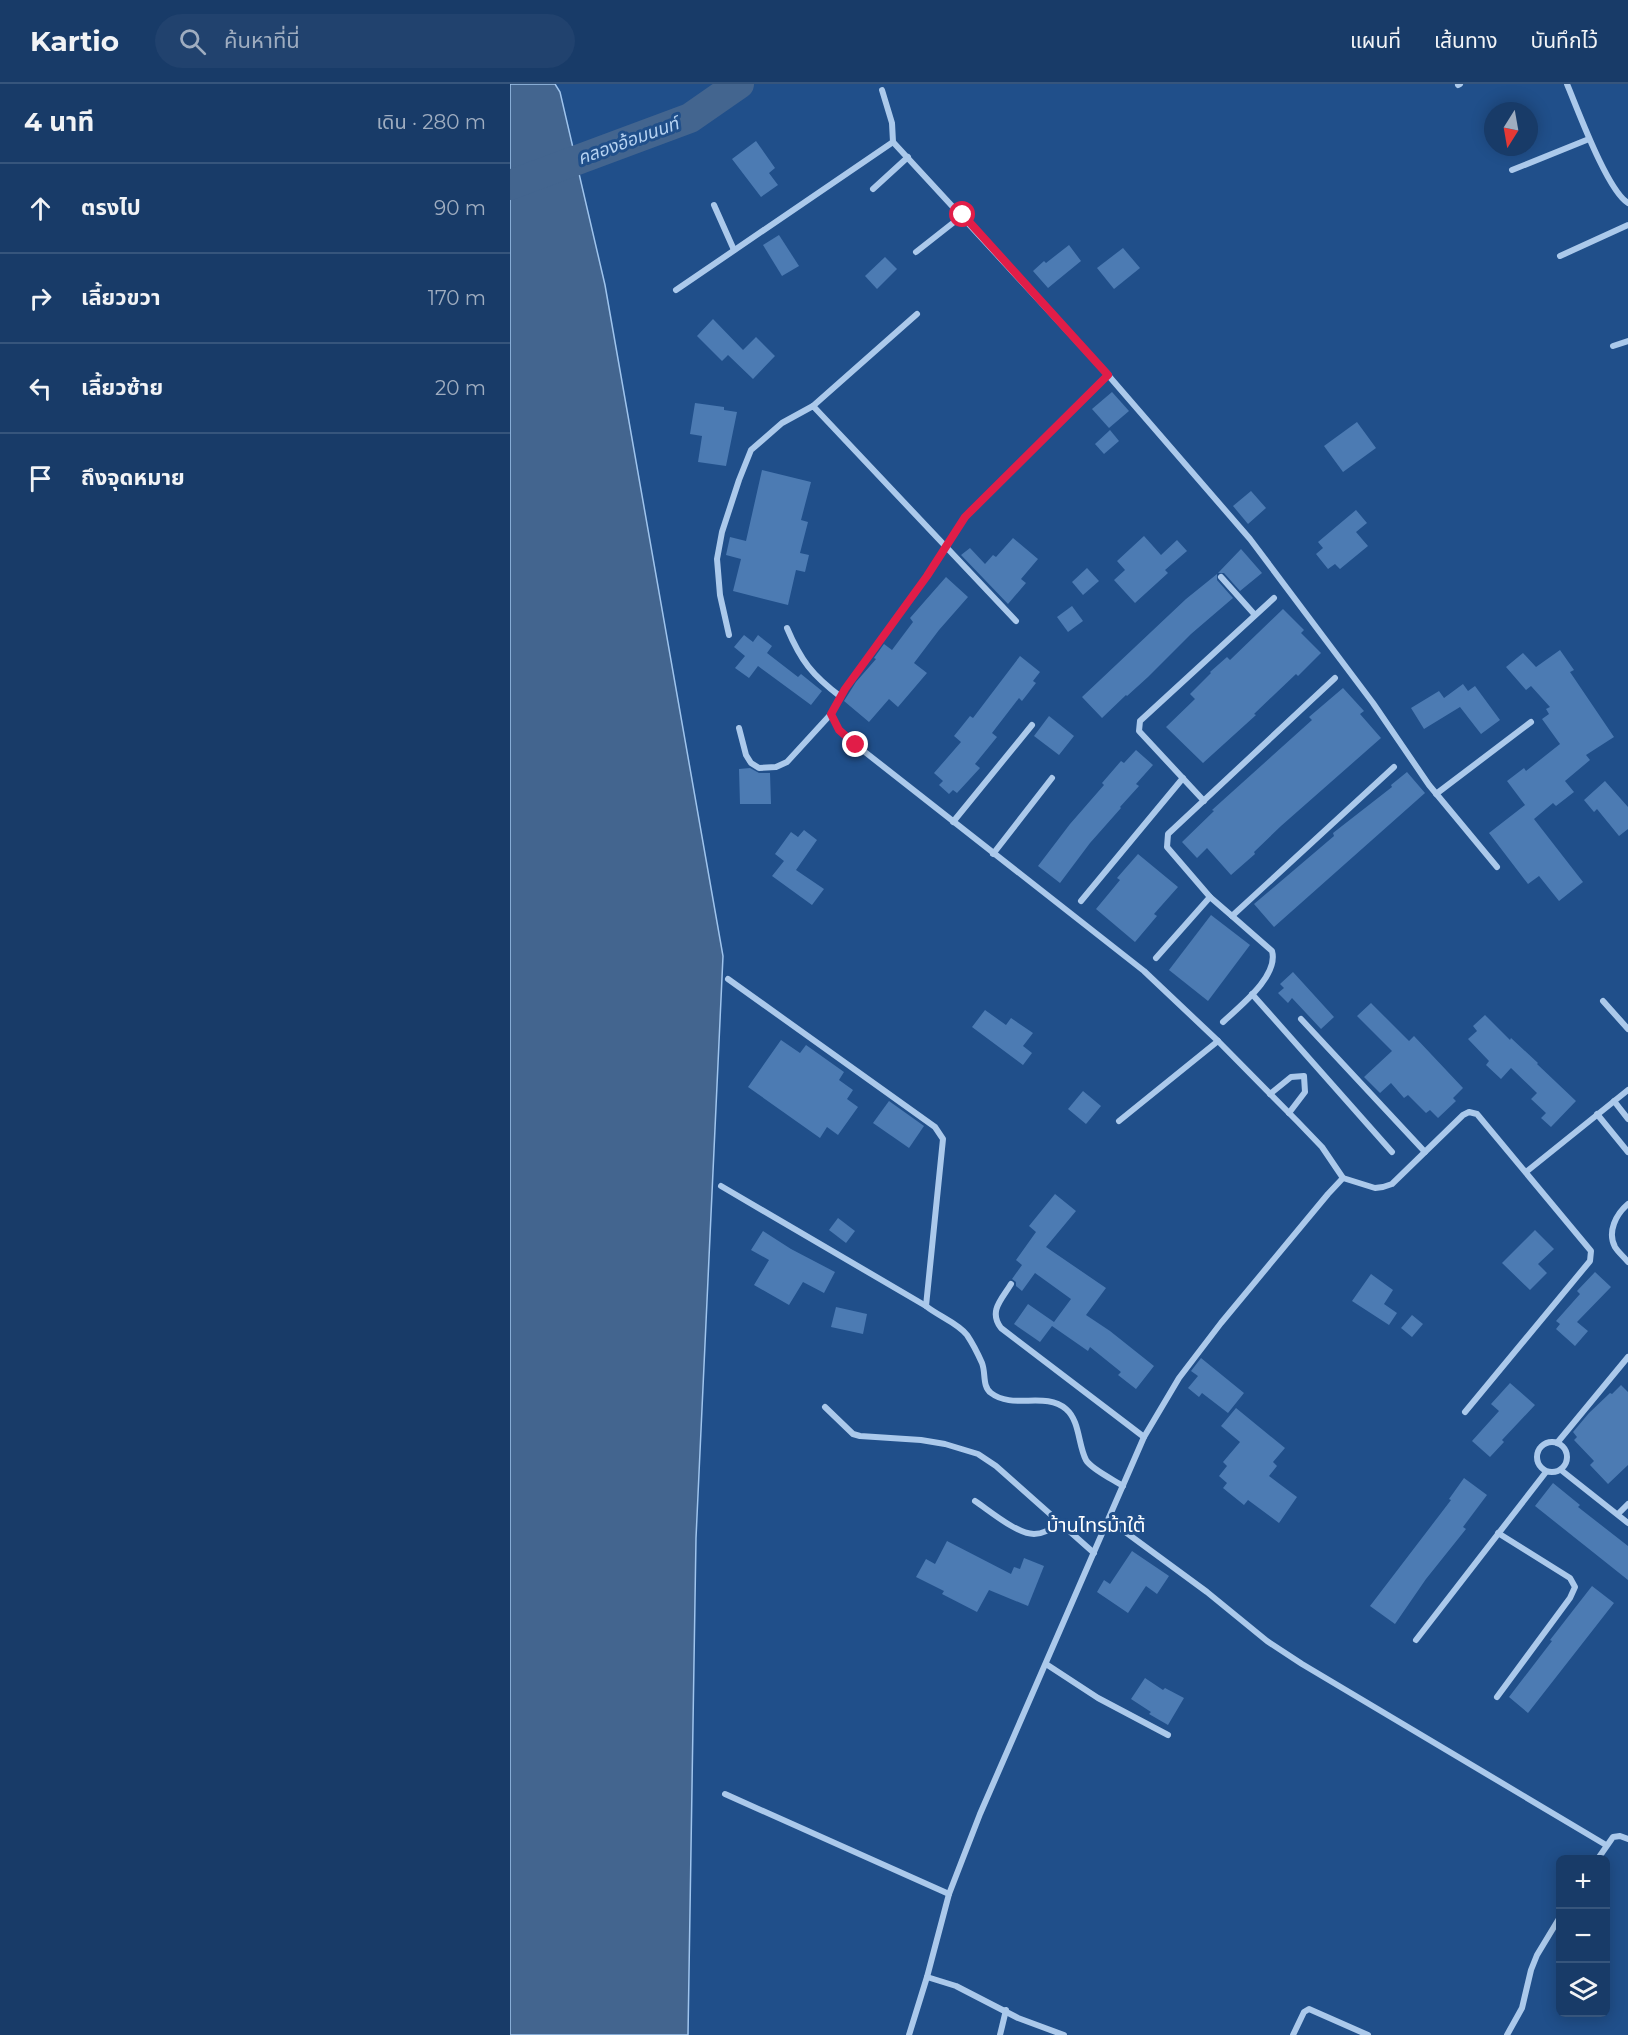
<!DOCTYPE html>
<html lang="th">
<meta charset="utf-8">
<style>
body{margin:0;font-family:Montserrat,"Noto Sans Thai",sans-serif;background:#21426e;color:#f1f3f6}
.controls{position:absolute;right:18px;bottom:18px;display:grid;overflow:hidden;border-radius:9px;box-shadow:0 3px 15px #0003}
.controls button{width:54px;height:54px;display:grid;place-items:center;padding:0;border:0;border-bottom:2px solid #36557c;background:#183b68;color:#f1f3f6;font:30px sans-serif}
.compass{position:absolute;left:974px;top:18px;width:54px;height:54px;border-radius:50%;background:#183b68;box-shadow:0 3px 15px #0003;rotate:191deg}
.stop{position:absolute;width:18px;height:18px;margin:-14px;border:4px solid #e11d48;border-radius:50%;background:#fff}
.stop.end{background:#e11d48;border-color:#fff;box-shadow:0 2px 6px #0008}
.list{margin:0;padding:0;list-style:none}
h2{display:flex;justify-content:space-between;align-items:center;height:78px;margin:0;padding:0 24px;font-size:26px}
h2 small{font-size:20px;font-weight:400;color:#9fadc0}
.list li{display:grid;grid-template-columns:39px 1fr auto;gap:18px;align-items:center;box-sizing:border-box;height:90px;padding:0 24px;border-top:2px solid #36557c}
.list b{display:block;font-size:22px;white-space:nowrap}
.list em{font-size:20px;font-style:normal;color:#9fadc0}
.icon{flex:none;width:33px;height:33px;fill:none;stroke:currentColor;stroke-width:2;stroke-linecap:round;stroke-linejoin:round}
.map{position:relative;flex:none;width:1118px;height:1951px;overflow:hidden}
header{display:flex;align-items:center;gap:36px;box-sizing:border-box;height:84px;padding:0 30px;background:#183b68;border-bottom:2px solid #36557c}
header strong{font-size:28px}
nav{display:flex;gap:33px;margin-inline-start:auto;font-size:21px}
.search{width:420px;height:54px;background:#21426e;display:flex;align-items:center;gap:15px;box-sizing:border-box;padding:0 21px;border-radius:33px;color:#9fadc0;font-size:22px}
main{display:flex}
aside{flex:1;background:#183b68}
.map>svg:first-child{display:block}
.water{fill:#43658f;stroke:#9fc4ed;stroke-width:1.5}
.lines{fill:none;stroke-linecap:round;stroke-linejoin:round}
.river{stroke:#43658f;stroke-width:30}
.building{fill:#4c7bb3}
.street{stroke:#abc9eb;stroke-width:6}
.route{stroke:#e11d48;stroke-width:8}
.labels{text-anchor:middle;stroke-width:6;stroke-linejoin:round;paint-order:stroke}
.water-label{font-size:18px;font-style:italic;fill:#b7d3f2;stroke:#204f8a}
.quarter-label{font-size:20px;fill:#fff;stroke:#204f8a}
</style>
<header>
<strong>Kartio</strong>
<div class="search"><svg class="icon" aria-label="search" viewBox="0 0 24 24"><circle cx="10" cy="10" r="6"/><path d="M15 15l6 6"/></svg>ค้นหาที่นี่</div>
<nav><a>แผนที่</a><a>เส้นทาง</a><a>บันทึกไว้</a></nav>
</header>
<main>
<aside>
<h2>4 นาที<small>เดิน · 280 m</small></h2>
<ul class="list">
<li><svg class="icon" aria-label="ahead" viewBox="0 0 24 24"><path d="M12 20V5M6 11l6-6 6 6"/></svg><div><b>ตรงไป</b></div><em>90 m</em></li>
<li><svg class="icon" aria-label="right" viewBox="0 0 24 24"><path d="M7 20v-9h11M14 6l5 5-5 5"/></svg><div><b>เลี้ยวขวา</b></div><em>170 m</em></li>
<li><svg class="icon" aria-label="left" viewBox="0 0 24 24"><path d="M17 20v-9H6M10 6l-5 5 5 5"/></svg><div><b>เลี้ยวซ้าย</b></div><em>20 m</em></li>
<li><svg class="icon" aria-label="arrive" viewBox="0 0 24 24"><path d="M6 21V4h12l-3 4 3 4H6"/></svg><div><b>ถึงจุดหมาย</b></div></li>
</ul>
</aside>
<div class="map">
<svg width="1118" height="1951" viewBox="0 0 1118 1951">
<rect width="100%" height="100%" fill="#204f8a"/>
<path class="water" d="M 0,0 L 45,0 L 50,8 L 95,201 L 213,872 L 186,1454 L 178,1951 L 0,1951 Z"/>
<g class="lines">
<path class="river" d="M 0,101 L 180,34 L 229,0"/>
</g>
<g class="building">
<path d="M 246,57 L 265,84 L 259,89 L 268,101 L 251,113 L 222,75 Z"/>
<path d="M 269,151 L 289,182 L 272,192 L 253,161 Z"/>
<path d="M 559,161 L 571,177 L 538,204 L 523,187 L 534,177 L 536,179 Z"/>
<path d="M 613,164 L 630,184 L 604,205 L 587,184 Z"/>
<path d="M 375,173 L 387,185 L 367,205 L 355,192 Z"/>
<path d="M 203,235 L 233,266 L 246,253 L 265,272 L 243,295 L 218,271 L 212,277 L 187,252 Z"/>
<path d="M 602,308 L 619,327 L 599,344 L 582,325 Z"/>
<path d="M 185,319 L 214,323 L 214,326 L 227,328 L 216,382 L 188,378 L 192,352 L 180,350 Z"/>
<path d="M 847,338 L 866,364 L 833,388 L 814,362 Z"/>
<path d="M 600,346 L 609,357 L 594,370 L 585,360 Z"/>
<path d="M 252,386 L 301,398 L 291,436 L 298,438 L 290,469 L 299,471 L 295,488 L 286,486 L 278,521 L 223,507 L 231,475 L 216,471 L 220,453 L 236,457 Z"/>
<path d="M 741,407 L 756,424 L 738,440 L 723,422 Z"/>
<path d="M 846,426 L 857,439 L 846,448 L 858,462 L 830,485 L 825,480 L 818,485 L 806,470 L 813,464 L 808,458 Z"/>
<path d="M 634,452 L 651,471 L 667,456 L 677,467 L 655,486 L 658,489 L 625,519 L 604,496 L 615,486 L 607,477 Z"/>
<path d="M 503,454 L 528,475 L 511,495 L 516,499 L 498,520 L 451,471 L 460,464 L 475,480 L 483,471 L 486,473 Z"/>
<path d="M 731,465 L 752,489 L 730,507 L 714,489 L 708,489 Z"/>
<path d="M 577,484 L 589,497 L 573,511 L 562,498 Z"/>
<path d="M 707,490 L 707,496 L 723,514 L 681,550 L 638,593 L 617,612 L 616,611 L 592,634 L 572,613 L 676,515 Z"/>
<path d="M 436,493 L 458,513 L 429,546 L 404,579 L 417,589 L 388,623 L 379,615 L 359,638 L 334,617 L 346,598 L 366,575 L 364,574 L 374,560 L 382,566 L 403,538 L 400,534 Z"/>
<path d="M 562,522 L 573,537 L 558,548 L 547,533 Z"/>
<path d="M 773,525 L 794,546 L 791,549 L 811,569 L 788,592 L 786,590 L 744,630 L 746,631 L 693,679 L 656,643 L 685,615 L 680,610 L 701,589 L 700,588 L 717,573 L 720,576 Z"/>
<path d="M 234,551 L 243,558 L 248,551 L 262,562 L 257,569 L 288,593 L 291,590 L 312,607 L 301,621 L 248,582 L 239,594 L 225,584 L 235,572 L 224,563 Z"/>
<path d="M 1050,566 L 1064,586 L 1060,588 L 1104,653 L 1076,671 L 1080,676 L 1055,697 L 1064,708 L 1046,722 L 1043,719 L 1024,735 L 1073,798 L 1049,817 L 1029,792 L 1018,800 L 979,749 L 1015,721 L 997,697 L 1014,684 L 1016,687 L 1050,660 L 1032,635 L 1039,630 L 1036,625 L 1040,623 L 1021,602 L 1016,606 L 996,583 L 1013,569 L 1026,583 Z"/>
<path d="M 510,572 L 530,588 L 523,597 L 526,599 L 512,617 L 509,614 L 482,649 L 487,653 L 465,680 L 470,684 L 447,709 L 443,706 L 439,710 L 429,701 L 433,697 L 424,689 L 451,658 L 444,652 L 460,632 L 463,634 Z"/>
<path d="M 953,600 L 958,607 L 965,602 L 990,636 L 971,650 L 950,623 L 914,645 L 901,624 L 929,607 L 934,614 Z"/>
<path d="M 833,604 L 854,627 L 850,630 L 871,654 L 771,742 L 744,768 L 745,770 L 721,791 L 697,764 L 687,774 L 672,758 L 704,727 L 702,726 L 802,636 L 799,633 Z"/>
<path d="M 539,632 L 564,652 L 549,671 L 524,652 Z"/>
<path d="M 626,666 L 643,681 L 626,700 L 629,702 L 610,723 L 611,724 L 580,759 L 550,799 L 528,782 L 560,740 L 594,701 L 592,699 L 611,677 L 614,679 Z"/>
<path d="M 240,684 L 249,689 L 260,689 L 261,720 L 230,720 L 229,685 Z"/>
<path d="M 897,688 L 915,709 L 764,843 L 744,820 L 824,752 L 823,749 L 882,703 L 881,701 Z"/>
<path d="M 1095,697 L 1118,723 L 1118,745 L 1109,752 L 1087,725 L 1084,728 L 1074,716 Z"/>
<path d="M 294,746 L 307,756 L 286,786 L 314,805 L 302,821 L 262,792 L 274,777 L 265,770 L 281,748 L 288,753 Z"/>
<path d="M 628,770 L 668,803 L 644,830 L 647,832 L 625,858 L 586,825 L 610,796 L 607,794 Z"/>
<path d="M 701,831 L 740,861 L 698,917 L 659,886 Z"/>
<path d="M 783,888 L 824,933 L 811,945 L 782,914 L 778,919 L 768,909 L 774,904 L 770,900 Z"/>
<path d="M 861,919 L 899,957 L 904,952 L 953,1004 L 943,1014 L 946,1017 L 928,1034 L 920,1026 L 916,1029 L 898,1011 L 894,1014 L 881,999 L 870,1009 L 854,993 L 882,967 L 847,932 Z"/>
<path d="M 475,926 L 496,941 L 501,934 L 523,949 L 513,962 L 522,969 L 513,981 L 462,943 Z"/>
<path d="M 975,931 L 1000,956 L 1001,954 L 1028,979 L 1027,980 L 1066,1017 L 1041,1043 L 1031,1034 L 1036,1029 L 1021,1015 L 1027,1009 L 1001,984 L 991,995 L 976,981 L 979,977 L 958,955 L 967,947 L 963,942 Z"/>
<path d="M 271,956 L 290,969 L 296,961 L 334,988 L 329,996 L 343,1006 L 337,1015 L 348,1023 L 328,1051 L 317,1043 L 310,1054 L 238,1003 Z"/>
<path d="M 573,1007 L 591,1022 L 576,1040 L 558,1025 Z"/>
<path d="M 379,1017 L 414,1042 L 399,1064 L 363,1039 Z"/>
<path d="M 545,1110 L 566,1127 L 536,1163 L 596,1204 L 576,1231 L 600,1247 L 644,1282 L 626,1305 L 608,1291 L 611,1288 L 580,1263 L 578,1267 L 542,1242 L 530,1258 L 504,1240 L 518,1220 L 544,1238 L 561,1215 L 525,1189 L 512,1207 L 506,1202 L 506,1198 L 502,1195 L 512,1181 L 506,1176 L 526,1148 L 519,1142 Z"/>
<path d="M 328,1134 L 345,1147 L 336,1159 L 319,1146 Z"/>
<path d="M 1025,1146 L 1044,1165 L 1028,1180 L 1037,1189 L 1020,1206 L 992,1179 Z"/>
<path d="M 253,1147 L 281,1165 L 325,1188 L 314,1209 L 293,1198 L 279,1221 L 244,1201 L 259,1176 L 241,1166 Z"/>
<path d="M 1085,1188 L 1101,1203 L 1067,1238 L 1078,1247 L 1065,1262 L 1046,1245 L 1050,1240 L 1046,1237 L 1070,1210 L 1067,1207 Z"/>
<path d="M 861,1190 L 883,1206 L 874,1220 L 887,1229 L 879,1241 L 842,1217 Z"/>
<path d="M 326,1223 L 357,1230 L 353,1250 L 321,1243 Z"/>
<path d="M 902,1231 L 913,1240 L 902,1253 L 891,1244 Z"/>
<path d="M 691,1274 L 734,1309 L 718,1329 L 692,1309 L 689,1313 L 678,1304 L 688,1292 L 681,1287 Z"/>
<path d="M 1000,1299 L 1025,1321 L 992,1356 L 994,1358 L 980,1373 L 962,1357 L 989,1327 L 981,1320 Z"/>
<path d="M 1111,1301 L 1118,1308 L 1118,1381 L 1098,1400 L 1080,1381 L 1084,1377 L 1064,1356 L 1067,1353 L 1063,1348 L 1079,1329 L 1100,1309 L 1102,1310 Z"/>
<path d="M 726,1324 L 775,1364 L 763,1378 L 767,1382 L 759,1392 L 787,1413 L 769,1439 L 738,1416 L 734,1421 L 713,1404 L 717,1399 L 709,1392 L 717,1382 L 713,1378 L 730,1358 L 711,1342 Z"/>
<path d="M 954,1394 L 977,1411 L 953,1443 L 956,1445 L 916,1495 L 885,1540 L 860,1522 L 941,1416 L 939,1415 Z"/>
<path d="M 1043,1399 L 1070,1421 L 1068,1423 L 1118,1462 L 1118,1496 L 1025,1422 Z"/>
<path d="M 437,1457 L 501,1490 L 504,1483 L 510,1485 L 514,1474 L 534,1482 L 518,1522 L 479,1506 L 467,1528 L 432,1510 L 434,1507 L 406,1493 L 416,1475 L 425,1480 Z"/>
<path d="M 622,1467 L 659,1492 L 647,1510 L 636,1502 L 618,1529 L 587,1508 L 594,1496 L 600,1500 Z"/>
<path d="M 1082,1502 L 1104,1519 L 1018,1629 L 999,1613 L 1042,1557 L 1040,1556 Z"/>
<path d="M 635,1594 L 653,1606 L 655,1604 L 674,1614 L 658,1641 L 639,1630 L 641,1628 L 621,1615 Z"/>
</g>
<g class="lines">
<g class="street">
<path d="M 1057,0 C 1068,26 1097,106 1118,119"/>
<path d="M 948,1 L 950,0"/>
<path d="M 372,6 L 382,39 L 383,58 L 598,291 L 740,455 L 863,619 L 919,701 L 987,783"/>
<path d="M 1002,86 L 1079,55"/>
<path d="M 363,105 L 398,73"/>
<path d="M 204,121 L 224,166"/>
<path d="M 406,168 L 453,131"/>
<path d="M 1050,172 L 1118,141"/>
<path d="M 166,206 L 383,58"/>
<path d="M 1103,262 L 1118,257"/>
<path d="M 303,322 L 407,230"/>
<path d="M 711,493 L 745,531"/>
<path d="M 277,544 C 291,577 302,591 331,613"/>
<path d="M 219,551 L 210,511 L 207,475 L 212,448 L 229,396 L 241,366 L 272,339 L 303,322 L 506,537"/>
<path d="M 321,630 L 329,646 L 346,661 L 634,887 L 708,957 L 787,1037 L 812,1063 L 833,1094 L 865,1104 L 873,1103 L 882,1100 L 953,1031 L 959,1028 L 967,1030 L 1081,1167 L 1080,1177 L 955,1328"/>
<path d="M 229,644 L 236,671 L 241,679 L 249,684 L 266,683 L 277,678 L 321,630 L 335,605 L 417,492 L 455,433 L 598,291"/>
<path d="M 926,710 L 1021,638"/>
<path d="M 694,717 L 629,647 L 630,637 L 764,514"/>
<path d="M 443,738 L 522,641"/>
<path d="M 483,770 L 542,694"/>
<path d="M 700,813 L 657,763 L 658,750 L 825,594"/>
<path d="M 571,817 L 673,694"/>
<path d="M 646,874 L 700,813 L 722,832 L 884,683"/>
<path d="M 218,895 L 425,1043 L 433,1055 L 416,1222 C 428,1232 448,1239 457,1251 C 463,1260 468,1270 472,1279 C 476,1289 472,1302 481,1309 C 503,1326 535,1307 556,1325 C 570,1337 568,1361 576,1376 C 581,1385 604,1396 613,1402"/>
<path d="M 742,910 L 882,1068"/>
<path d="M 1093,917 L 1118,945"/>
<path d="M 791,935 L 915,1068"/>
<path d="M 713,938 C 730,922 769,892 762,867 L 722,832"/>
<path d="M 760,1010 L 781,993 L 794,992 L 795,1008 L 779,1029"/>
<path d="M 1104,1017 L 1118,1035"/>
<path d="M 1087,1030 L 1118,1068"/>
<path d="M 609,1037 L 708,957"/>
<path d="M 1016,1088 L 1118,1006"/>
<path d="M 211,1102 L 416,1222"/>
<path d="M 1118,1120 C 1106,1130 1097,1148 1105,1163 C 1108,1168 1114,1173 1118,1178"/>
<path d="M 501,1200 C 492,1215 478,1227 491,1244 L 634,1353"/>
<path d="M 315,1323 L 343,1350 L 350,1352 L 411,1356 L 435,1360 L 468,1370 L 486,1382 L 584,1469"/>
<circle cx="1042" cy="1373" r="15"/>
<path d="M 1047,1359 L 1118,1273"/>
<path d="M 1051,1386 L 1118,1439"/>
<path d="M 465,1417 C 480,1427 507,1450 524,1450 C 534,1450 542,1444 550,1439"/>
<path d="M 1108,1430 L 1118,1420"/>
<path d="M 599,1436 L 697,1508 L 757,1557 L 792,1580 L 1096,1761"/>
<path d="M 906,1556 L 1036,1388"/>
<path d="M 536,1580 L 588,1614 L 658,1651"/>
<path d="M 987,1613 L 1060,1514 L 1065,1503 L 1060,1494 L 988,1449"/>
<path d="M 215,1710 L 439,1810"/>
<path d="M 1087,1776 L 1103,1753 L 1110,1752 L 1118,1755"/>
<path d="M 417,1893 L 446,1902 L 508,1934 L 554,1951"/>
<path d="M 399,1951 L 417,1893 L 439,1810 L 470,1730 L 634,1353 L 669,1294 L 711,1239 L 818,1110 L 833,1094"/>
<path d="M 490,1951 L 496,1926"/>
<path d="M 783,1951 L 794,1928 L 799,1925 L 858,1951"/>
<path d="M 997,1951 L 1012,1924 L 1021,1886 L 1027,1871 L 1050,1833"/>
</g>
</g>
<g class="lines">
<path class="route" d="M 346,661 L 329,646 L 321,630 L 335,605 L 417,492 L 455,433 L 598,291 L 453,131"/>
</g>
<g class="labels">
<g class="water-label">
<text transform="translate(118 57) rotate(-20)" y="6">คลองอ้อมนนท์</text>
</g>
<g class="quarter-label">
<text x="586" y="1448">บ้านไทรม้าใต้</text>
</g>
</g>
</svg>
<div class="controls">
<button>+</button>
<button>−</button>
<button><svg class="icon" aria-label="layers" viewBox="0 0 24 24"><path d="M12 4l9 5-9 5-9-5zM3 14l9 5 9-5"/></svg></button>
</div>
<svg class="compass" viewBox="-18 -18 36 36"><path d="M0-13l5 13h-10z" fill="#e53935"/><path d="M0 13l5-13h-10z" fill="#9fadc0"/></svg>
<div class="stop" style="left:453px;top:131px"></div>
<div class="stop end" style="left:346px;top:661px"></div>
</div>
</main>
